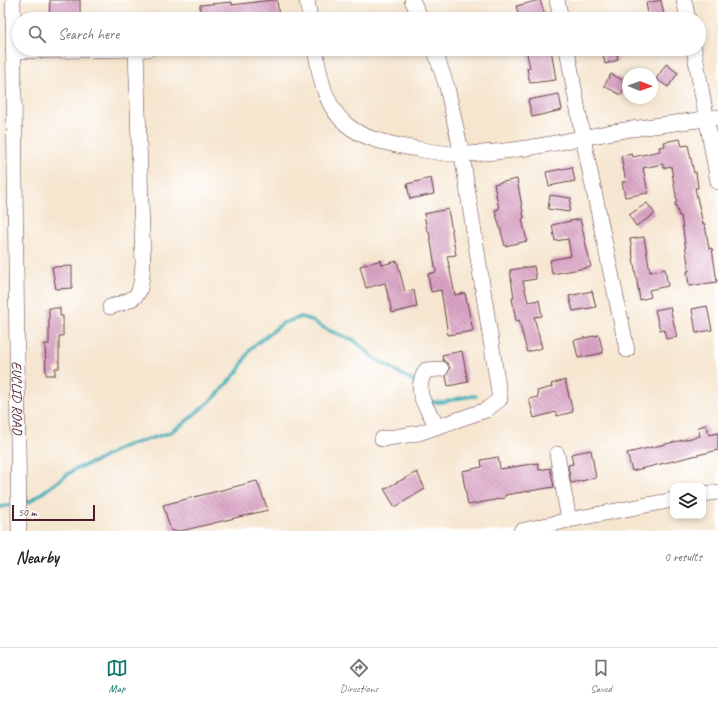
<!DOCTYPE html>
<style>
body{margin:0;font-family:Caveat,sans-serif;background:#f6f6f6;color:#222}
.controls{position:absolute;right:12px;bottom:12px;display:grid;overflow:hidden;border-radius:8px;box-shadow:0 2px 6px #0003}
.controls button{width:36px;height:36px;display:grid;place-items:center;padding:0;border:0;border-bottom:1px solid #e0e0e0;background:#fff;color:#222;font:20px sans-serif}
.compass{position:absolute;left:622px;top:68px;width:36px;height:36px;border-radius:50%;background:#fff;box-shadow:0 2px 6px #0003;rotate:91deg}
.scale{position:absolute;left:12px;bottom:10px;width:83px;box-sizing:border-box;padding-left:4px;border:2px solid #4a1f2b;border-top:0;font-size:11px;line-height:14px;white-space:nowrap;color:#4a1f2b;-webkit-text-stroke:3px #fff;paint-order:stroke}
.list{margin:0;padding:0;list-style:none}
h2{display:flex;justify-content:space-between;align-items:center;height:52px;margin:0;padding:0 16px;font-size:17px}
h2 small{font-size:13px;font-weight:400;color:#767676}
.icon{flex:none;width:22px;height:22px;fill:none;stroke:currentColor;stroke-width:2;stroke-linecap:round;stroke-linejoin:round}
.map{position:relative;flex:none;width:718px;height:531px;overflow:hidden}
.search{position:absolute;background:#fff;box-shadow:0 2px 6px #0003;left:12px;right:12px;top:12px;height:44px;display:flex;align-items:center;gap:10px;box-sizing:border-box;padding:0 14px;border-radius:22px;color:#767676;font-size:15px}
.sheet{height:116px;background:#fff}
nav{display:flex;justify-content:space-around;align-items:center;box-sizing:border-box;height:56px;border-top:1px solid #e0e0e0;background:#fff;font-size:11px;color:#767676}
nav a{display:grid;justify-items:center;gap:2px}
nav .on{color:#0f766e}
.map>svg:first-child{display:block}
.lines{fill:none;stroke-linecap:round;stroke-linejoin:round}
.stream{stroke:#39aab5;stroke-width:3.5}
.building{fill:url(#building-back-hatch)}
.minor-casing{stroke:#643d44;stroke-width:16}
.minor{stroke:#fff;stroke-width:15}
.labels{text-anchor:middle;stroke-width:3.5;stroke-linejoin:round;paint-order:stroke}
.street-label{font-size:14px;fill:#4a1f2b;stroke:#fff}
</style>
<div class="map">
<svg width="718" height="531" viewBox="0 0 718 531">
<defs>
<pattern id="building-back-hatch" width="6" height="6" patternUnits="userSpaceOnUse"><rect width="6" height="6" fill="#daa4c5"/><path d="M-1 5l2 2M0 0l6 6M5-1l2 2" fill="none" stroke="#b385a0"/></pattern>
</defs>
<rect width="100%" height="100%" fill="#fff"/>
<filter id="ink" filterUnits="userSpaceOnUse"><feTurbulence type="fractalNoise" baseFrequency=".025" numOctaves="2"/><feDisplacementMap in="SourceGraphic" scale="8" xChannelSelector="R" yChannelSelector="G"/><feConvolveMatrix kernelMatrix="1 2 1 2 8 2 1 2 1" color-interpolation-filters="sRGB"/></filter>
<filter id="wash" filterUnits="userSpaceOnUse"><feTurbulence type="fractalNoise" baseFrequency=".012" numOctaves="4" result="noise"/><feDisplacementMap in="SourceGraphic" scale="16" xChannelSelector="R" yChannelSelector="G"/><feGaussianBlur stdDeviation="0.9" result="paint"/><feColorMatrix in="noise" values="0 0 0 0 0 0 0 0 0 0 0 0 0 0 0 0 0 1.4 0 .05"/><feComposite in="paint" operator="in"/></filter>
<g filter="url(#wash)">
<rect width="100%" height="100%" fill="#f6e6d0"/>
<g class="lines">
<g class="stream">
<path d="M 429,401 C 443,406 461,395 476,396"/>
<path d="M 28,503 L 75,469 L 99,460 L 122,447 L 169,433 L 183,424 L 215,397 L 238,371 L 251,348 L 283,323 L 301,317 L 308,319 L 330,331 L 354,340 L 374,358 L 413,381"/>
<path d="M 0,507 L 11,505"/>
</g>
</g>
<g id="blocks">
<g class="building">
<path d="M 50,0 L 80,0 L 80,19 L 49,19 Z"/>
<path d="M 272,0 L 277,0 L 279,18 L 201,19 L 200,5 L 232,2 L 232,5 Z"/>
<path d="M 540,0 L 546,19 L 520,19 L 516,6 Z"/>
<path d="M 661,0 L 664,16 L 649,19 L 646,3 Z"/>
<path d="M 526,49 L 551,49 L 556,80 L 530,83 L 527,68 L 530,68 Z"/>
<path d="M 602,49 L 616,49 L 618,60 L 605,64 Z"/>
<path d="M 666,64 L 678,73 L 668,87 L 656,79 Z"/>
<path d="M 611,74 L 628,83 L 621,95 L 604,86 Z"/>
<path d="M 559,94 L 562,110 L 532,117 L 528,100 Z"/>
<path d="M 680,139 L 682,146 L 688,145 L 694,173 L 696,172 L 698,188 L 695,188 L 703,224 L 705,224 L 709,249 L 712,248 L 717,282 L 689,286 L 687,271 L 689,271 L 681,216 L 679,216 L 675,203 L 677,202 L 671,166 L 663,168 L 663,164 L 643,168 L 648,193 L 625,197 L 622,182 L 626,182 L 621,156 L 632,154 L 633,157 L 660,151 L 659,147 L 665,146 L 664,142 Z"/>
<path d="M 572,167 L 575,181 L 549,186 L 546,172 Z"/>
<path d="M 431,178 L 434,194 L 410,199 L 407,184 Z"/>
<path d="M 517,179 L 524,218 L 522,219 L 527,241 L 505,246 L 495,210 L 499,209 L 494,184 Z"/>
<path d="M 550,195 L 571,198 L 569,212 L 548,209 Z"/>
<path d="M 647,203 L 655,214 L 636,226 L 629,215 Z"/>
<path d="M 448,209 L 456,255 L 447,256 L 455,295 L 465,293 L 473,331 L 448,335 L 441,290 L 431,292 L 428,274 L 436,272 L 429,231 L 427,231 L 424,214 Z"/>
<path d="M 580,219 L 591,267 L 552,274 L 550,260 L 571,256 L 568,239 L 555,241 L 552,225 Z"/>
<path d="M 644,237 L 650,272 L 665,269 L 668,286 L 649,290 L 651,297 L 640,300 L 630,239 Z"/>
<path d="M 381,260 L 382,265 L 397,261 L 405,292 L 414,290 L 417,307 L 392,313 L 385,283 L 366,288 L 360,266 Z"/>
<path d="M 72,266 L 72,288 L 56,289 L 52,267 Z"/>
<path d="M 534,266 L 536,279 L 523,281 L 528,302 L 539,300 L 542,316 L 534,317 L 542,348 L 527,352 L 519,320 L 516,321 L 512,298 L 514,298 L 510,270 Z"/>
<path d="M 592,291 L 596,307 L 573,311 L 569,296 Z"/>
<path d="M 707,306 L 712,330 L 696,333 L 692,309 Z"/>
<path d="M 670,307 L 677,337 L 666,339 L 664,329 L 660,330 L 655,310 Z"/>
<path d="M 49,308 L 60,308 L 60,316 L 63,316 L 63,336 L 59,336 L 59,368 L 55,368 L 55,375 L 46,375 L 45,344 L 49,344 Z"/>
<path d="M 599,335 L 603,353 L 578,358 L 574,340 Z"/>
<path d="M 462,351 L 468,382 L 448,386 L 446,376 L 450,368 L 448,364 L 443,360 L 442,355 Z"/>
<path d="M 565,380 L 573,412 L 557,416 L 556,412 L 534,418 L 529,399 L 538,397 L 537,391 L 552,387 L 551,384 Z"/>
<path d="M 706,425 L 709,435 L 718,433 L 718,450 L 632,471 L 627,453 L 700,436 L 698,427 Z"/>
<path d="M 591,450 L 596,478 L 571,483 L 568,465 L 573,464 L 571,454 Z"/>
<path d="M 498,457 L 500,469 L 538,463 L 539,470 L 550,468 L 554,487 L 505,495 L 505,498 L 468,505 L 462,471 L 482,467 L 481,460 Z"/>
<path d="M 417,472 L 425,489 L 395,507 L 384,489 Z"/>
<path d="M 257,481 L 268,510 L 181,531 L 171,531 L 163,505 Z"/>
</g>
</g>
</g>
<g filter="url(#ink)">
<use href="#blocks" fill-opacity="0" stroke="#643d44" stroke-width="1"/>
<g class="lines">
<g class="minor-casing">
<g id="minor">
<path id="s1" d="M 13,0 L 19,531"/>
<path d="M 307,0 L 310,19"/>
<path d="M 412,0 L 421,19"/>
<path d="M 557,0 L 561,19"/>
<path d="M 684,0 L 688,19"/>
<path d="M 315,49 C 320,76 324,106 347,125 C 364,139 386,143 406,147 C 425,150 444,155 463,154 C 518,153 571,139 625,130 C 656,125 687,122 718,117"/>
<path d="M 567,49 L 583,138 L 627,350"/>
<path d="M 694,49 L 718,182"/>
<path d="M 13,51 L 149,49"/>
<path d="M 110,307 C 143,297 140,295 143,263 L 136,50"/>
<path d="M 437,426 C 426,406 412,392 426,370 L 441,369"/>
<path d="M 382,439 L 419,433 L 486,410 L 500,399 L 462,155 L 447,87 L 434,49"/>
<path d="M 557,454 L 569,520"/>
<path d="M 703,494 L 718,492"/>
<path d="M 521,531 L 569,520 L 673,500"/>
</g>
</g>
<use href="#minor" class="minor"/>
</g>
</g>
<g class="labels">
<g class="street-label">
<text dy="5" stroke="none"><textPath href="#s1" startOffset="398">EUCLID ROAD</textPath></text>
</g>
</g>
</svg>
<div class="controls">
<button><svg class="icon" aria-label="layers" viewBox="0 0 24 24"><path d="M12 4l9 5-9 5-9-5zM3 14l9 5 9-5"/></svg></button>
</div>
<svg class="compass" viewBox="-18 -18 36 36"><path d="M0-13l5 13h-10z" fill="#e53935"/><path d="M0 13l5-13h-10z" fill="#767676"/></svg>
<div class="scale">50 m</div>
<div class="search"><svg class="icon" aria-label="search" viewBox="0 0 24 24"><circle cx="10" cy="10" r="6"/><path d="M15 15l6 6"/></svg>Search here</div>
</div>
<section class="sheet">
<h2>Nearby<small>0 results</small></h2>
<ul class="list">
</ul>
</section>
<nav>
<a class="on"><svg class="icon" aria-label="map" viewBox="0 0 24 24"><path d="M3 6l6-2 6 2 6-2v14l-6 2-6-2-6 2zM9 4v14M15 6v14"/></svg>Map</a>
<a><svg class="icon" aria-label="directions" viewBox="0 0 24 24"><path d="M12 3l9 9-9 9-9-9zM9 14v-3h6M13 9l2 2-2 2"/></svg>Directions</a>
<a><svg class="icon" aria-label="saved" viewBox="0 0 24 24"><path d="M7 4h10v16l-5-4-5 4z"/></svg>Saved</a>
</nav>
